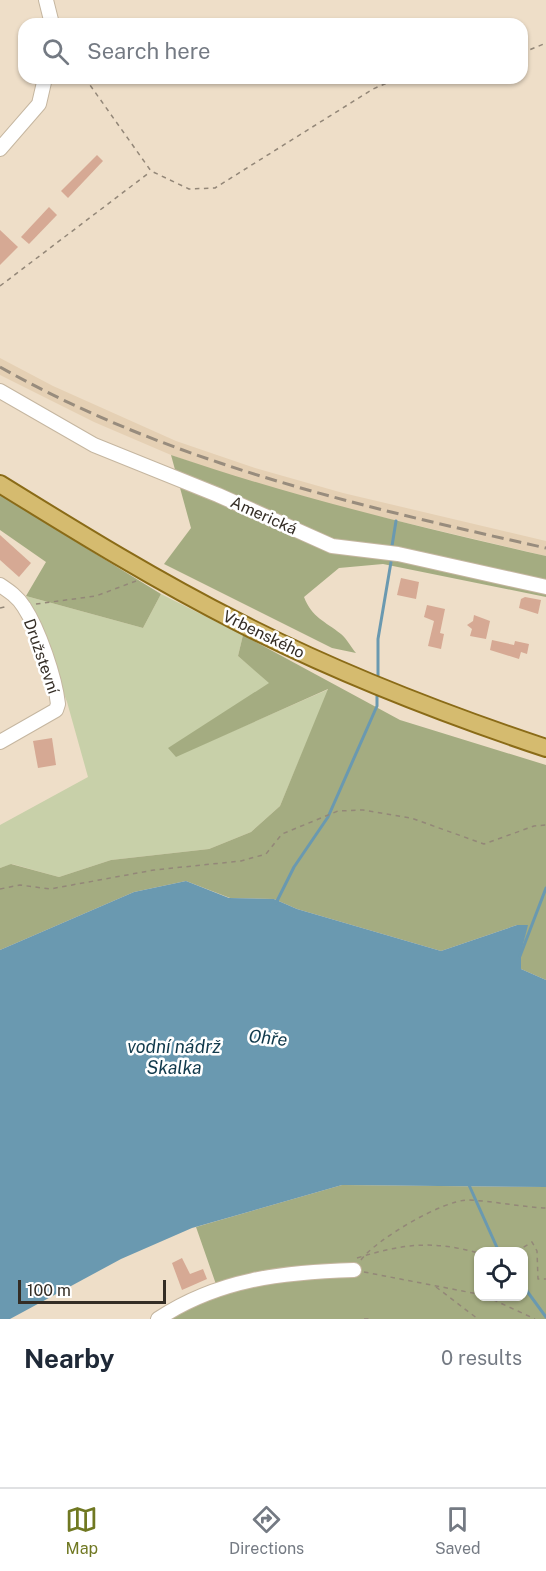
<!DOCTYPE html>
<meta charset="utf-8">
<style>
body{margin:0;font-family:"Public Sans",sans-serif;background:#f2f2f3;color:#1f2937}
.controls{position:absolute;right:18px;bottom:18px;display:grid;overflow:hidden;border-radius:12px;box-shadow:0 2px 4px #0004}
.controls button{width:54px;height:54px;display:grid;place-items:center;padding:0;border:0;border-bottom:2px solid #e0e1e3;background:#fff;color:#1f2937;font:30px sans-serif}
.scale{position:absolute;left:18px;bottom:15px;width:148px;box-sizing:border-box;padding-left:6px;border:3px solid #342d25;border-top:0;font-size:16px;line-height:21px;white-space:nowrap;color:#342d25;-webkit-text-stroke:4px #fff;paint-order:stroke}
.list{margin:0;padding:0;list-style:none}
h2{display:flex;justify-content:space-between;align-items:center;height:78px;margin:0;padding:0 24px;font-size:26px}
h2 small{font-size:20px;font-weight:400;color:#747a83}
.icon{flex:none;width:33px;height:33px;fill:none;stroke:currentColor;stroke-width:2;stroke-linecap:round;stroke-linejoin:round}
.map{position:relative;flex:none;width:546px;height:1319px;overflow:hidden}
.search{position:absolute;background:#fff;box-shadow:0 2px 4px #0004;left:18px;right:18px;top:18px;height:66px;display:flex;align-items:center;gap:15px;box-sizing:border-box;padding:0 21px;border-radius:18px;color:#747a83;font-size:22px}
.sheet{height:168px;background:#fff}
nav{display:flex;justify-content:space-around;align-items:center;box-sizing:border-box;height:84px;border-top:2px solid #e0e1e3;background:#fff;font-size:16px;color:#747a83}
nav a{display:grid;justify-items:center;gap:3px}
nav .on{color:#707822}
.map>svg:first-child{display:block}
.built{fill:#e5d0b4}
.green{fill:#c8d0a9}
.forest{fill:#a4ac81;fill-rule:evenodd}
.water{fill:#6a99b0}
.lines{fill:none;stroke-linecap:round;stroke-linejoin:round}
.stream{stroke:#6a99b0;stroke-width:3}
.building{fill:#d6a994}
.minor-casing{stroke:#c5b6a0;stroke-width:16}
.major-casing{stroke:#8a6b17;stroke-width:20}
.path{stroke:#938778;stroke-width:1.5;stroke-dasharray:4.5 4.5;stroke-linecap:butt}
.minor{stroke:#fff;stroke-width:14}
.major{stroke:#d5bb6f;stroke-width:16}
.rail{stroke:#988c7d;stroke-width:3;stroke-dasharray:12 6;stroke-linecap:butt}
.labels{text-anchor:middle;stroke-width:5;stroke-linejoin:round;paint-order:stroke}
.street-label{font-size:16px;fill:#342d25;stroke:#fff}
.water-label{font-size:18px;font-style:italic;fill:#113a4c;stroke:#fff}
</style>
<div class="map">
<svg width="546" height="1319" viewBox="0 0 546 1319">
<rect width="100%" height="100%" fill="#eedec8"/>
<path class="built" d="M 0,358 L 53,386 L 176,441 L 255,468 L 343,493 L 546,541 L 546,556 L 339,507 L 251,483 L 171,455 L 94,422 L 0,375 Z"/>
<path class="green" d="M 161,594 L 243,635 L 238,656 L 270,683 L 169,748 L 176,756 L 329,689 L 280,806 L 251,832 L 209,849 L 111,860 L 59,877 L 12,864 L 0,868 L 0,825 L 88,777 L 67,702 L 26,596 L 143,628 Z"/>
<g class="forest">
<path d="M 171,455 C 294,497 419,527 546,556 L 546,597 L 383,564 L 339,568 L 304,597 C 312,618 325,621 341,634 C 347,639 351,647 356,653 L 332,648 L 164,564 L 191,528 Z"/>
<path d="M 0,495 L 161,594 L 143,628 L 26,596 L 46,562 L 0,530 Z"/>
<path d="M 243,635 L 400,720 L 546,765 L 546,980 L 521,969 L 521,953 L 527,925 L 517,925 L 441,951 L 297,909 L 274,899 L 230,898 L 186,881 L 134,892 L 0,950 L 0,868 L 11,864 L 59,877 L 111,860 L 209,849 L 251,832 L 280,806 L 328,689 L 176,757 L 168,748 L 269,683 L 238,656 Z"/>
<path d="M 342,1185 L 546,1187 L 546,1319 L 166,1319 L 218,1290 L 196,1227 ZM 478,1252 L 524,1252 L 524,1296 L 478,1296 Z"/>
</g>
<path class="water" d="M 186,881 L 229,898 L 274,899 L 297,909 L 441,951 L 517,925 L 528,925 L 521,953 L 521,969 L 546,980 L 546,1187 L 342,1185 L 192,1228 L 121,1259 L 10,1319 L 0,1319 L 0,950 L 134,892 Z"/>
<g class="lines">
<g class="stream">
<path d="M 392,546 L 396,521"/>
<path d="M 378,679 L 378,639 L 391,562"/>
<path d="M 276,903 L 294,867 L 328,817 L 377,706 L 377,692"/>
<path d="M 520,956 L 546,888"/>
<path d="M 469,1185 L 499,1252"/>
<path d="M 524,1287 L 546,1317"/>
</g>
</g>
<g class="building">
<path d="M 97,155 L 103,161 L 68,198 L 61,191 Z"/>
<path d="M 49,207 L 57,215 L 29,244 L 21,237 Z"/>
<path d="M 0,230 L 18,247 L 0,265 Z"/>
<path d="M 0,535 L 31,563 L 19,577 L 0,560 Z"/>
<path d="M 401,578 L 419,582 L 416,599 L 397,595 Z"/>
<path d="M 525,597 L 541,600 L 538,614 L 519,608 L 521,599 Z"/>
<path d="M 427,605 L 445,609 L 440,633 L 444,634 L 441,649 L 428,646 L 434,621 L 424,617 Z"/>
<path d="M 474,615 L 490,621 L 486,639 L 470,636 L 472,629 L 467,625 L 473,621 Z"/>
<path d="M 492,640 L 514,645 L 515,641 L 529,644 L 527,654 L 521,652 L 519,659 L 490,650 Z"/>
<path d="M 52,738 L 56,765 L 38,768 L 33,741 Z"/>
<path d="M 182,1258 L 190,1274 L 203,1269 L 207,1279 L 182,1290 L 172,1263 Z"/>
</g>
<g class="lines">
<g class="minor-casing">
<g id="minor">
<path d="M 46,0 L 52,24"/>
<path d="M 0,149 L 39,104 L 45,78"/>
<path d="M 0,391 L 94,445 L 218,495 L 332,546 L 398,554 L 546,587"/>
<path d="M 0,585 C 9,591 18,597 24,607 C 39,630 55,677 58,704 L 56,710 L 0,742"/>
<path d="M 158,1319 C 218,1279 284,1272 354,1270"/>
</g>
</g>
<g class="major-casing">
<path id="major" d="M 0,484 C 79,533 157,581 240,623 C 338,673 441,713 546,748"/>
</g>
<g class="path">
<path d="M 522,53 L 546,43"/>
<path d="M 85,78 L 151,171 L 189,189 L 215,188 L 373,89 L 396,79 L 417,78"/>
<path d="M 0,286 L 150,172"/>
<path d="M 36,604 L 96,596 L 136,581"/>
<path d="M 0,608 L 8,606"/>
<path d="M 0,889 L 20,885 L 50,889 L 154,870 L 241,861 L 266,854 L 282,834 L 338,811 L 363,810 L 411,818 L 484,844 L 534,826 L 546,825"/>
<path d="M 516,1252 L 532,1242 L 537,1251 L 538,1279 L 546,1279"/>
<path d="M 357,1258 C 402,1244 432,1240 478,1253"/>
<path d="M 361,1260 C 375,1240 443,1200 468,1200 C 494,1201 520,1207 546,1208"/>
<path d="M 364,1272 L 478,1294"/>
<path d="M 436,1287 L 478,1319"/>
<path d="M 485,1296 L 535,1319"/>
<path d="M 364,1319 L 369,1319"/>
</g>
<use href="#minor" class="minor"/>
<use href="#major" class="major"/>
<path class="rail" d="M 0,367 C 170,463 358,506 546,548"/>
</g>
<g class="labels">
<g class="street-label">
<text transform="translate(264 515) rotate(24)" y="6">Americká</text>
<text transform="translate(264 634) rotate(26)" y="6">Vrbenského</text>
<text transform="translate(42 656) rotate(71)" y="6">Družstevní</text>
</g>
<g class="water-label">
<text transform="translate(268 1038) rotate(6)" y="6">Ohře</text>
<text x="174" y="1053">vodní nádrž<tspan x="174" dy="21">Skalka</tspan></text>
</g>
</g>
</svg>
<div class="controls">
<button><svg class="icon" aria-label="locate" viewBox="0 0 24 24"><circle cx="12" cy="12" r="6"/><path d="M12 2v4M12 18v4M2 12h4M18 12h4"/></svg></button>
</div>
<div class="scale">100 m</div>
<div class="search"><svg class="icon" aria-label="search" viewBox="0 0 24 24"><circle cx="10" cy="10" r="6"/><path d="M15 15l6 6"/></svg>Search here</div>
</div>
<section class="sheet">
<h2>Nearby<small>0 results</small></h2>
<ul class="list">
</ul>
</section>
<nav>
<a class="on"><svg class="icon" aria-label="map" viewBox="0 0 24 24"><path d="M3 6l6-2 6 2 6-2v14l-6 2-6-2-6 2zM9 4v14M15 6v14"/></svg>Map</a>
<a><svg class="icon" aria-label="directions" viewBox="0 0 24 24"><path d="M12 3l9 9-9 9-9-9zM9 14v-3h6M13 9l2 2-2 2"/></svg>Directions</a>
<a><svg class="icon" aria-label="saved" viewBox="0 0 24 24"><path d="M7 4h10v16l-5-4-5 4z"/></svg>Saved</a>
</nav>
